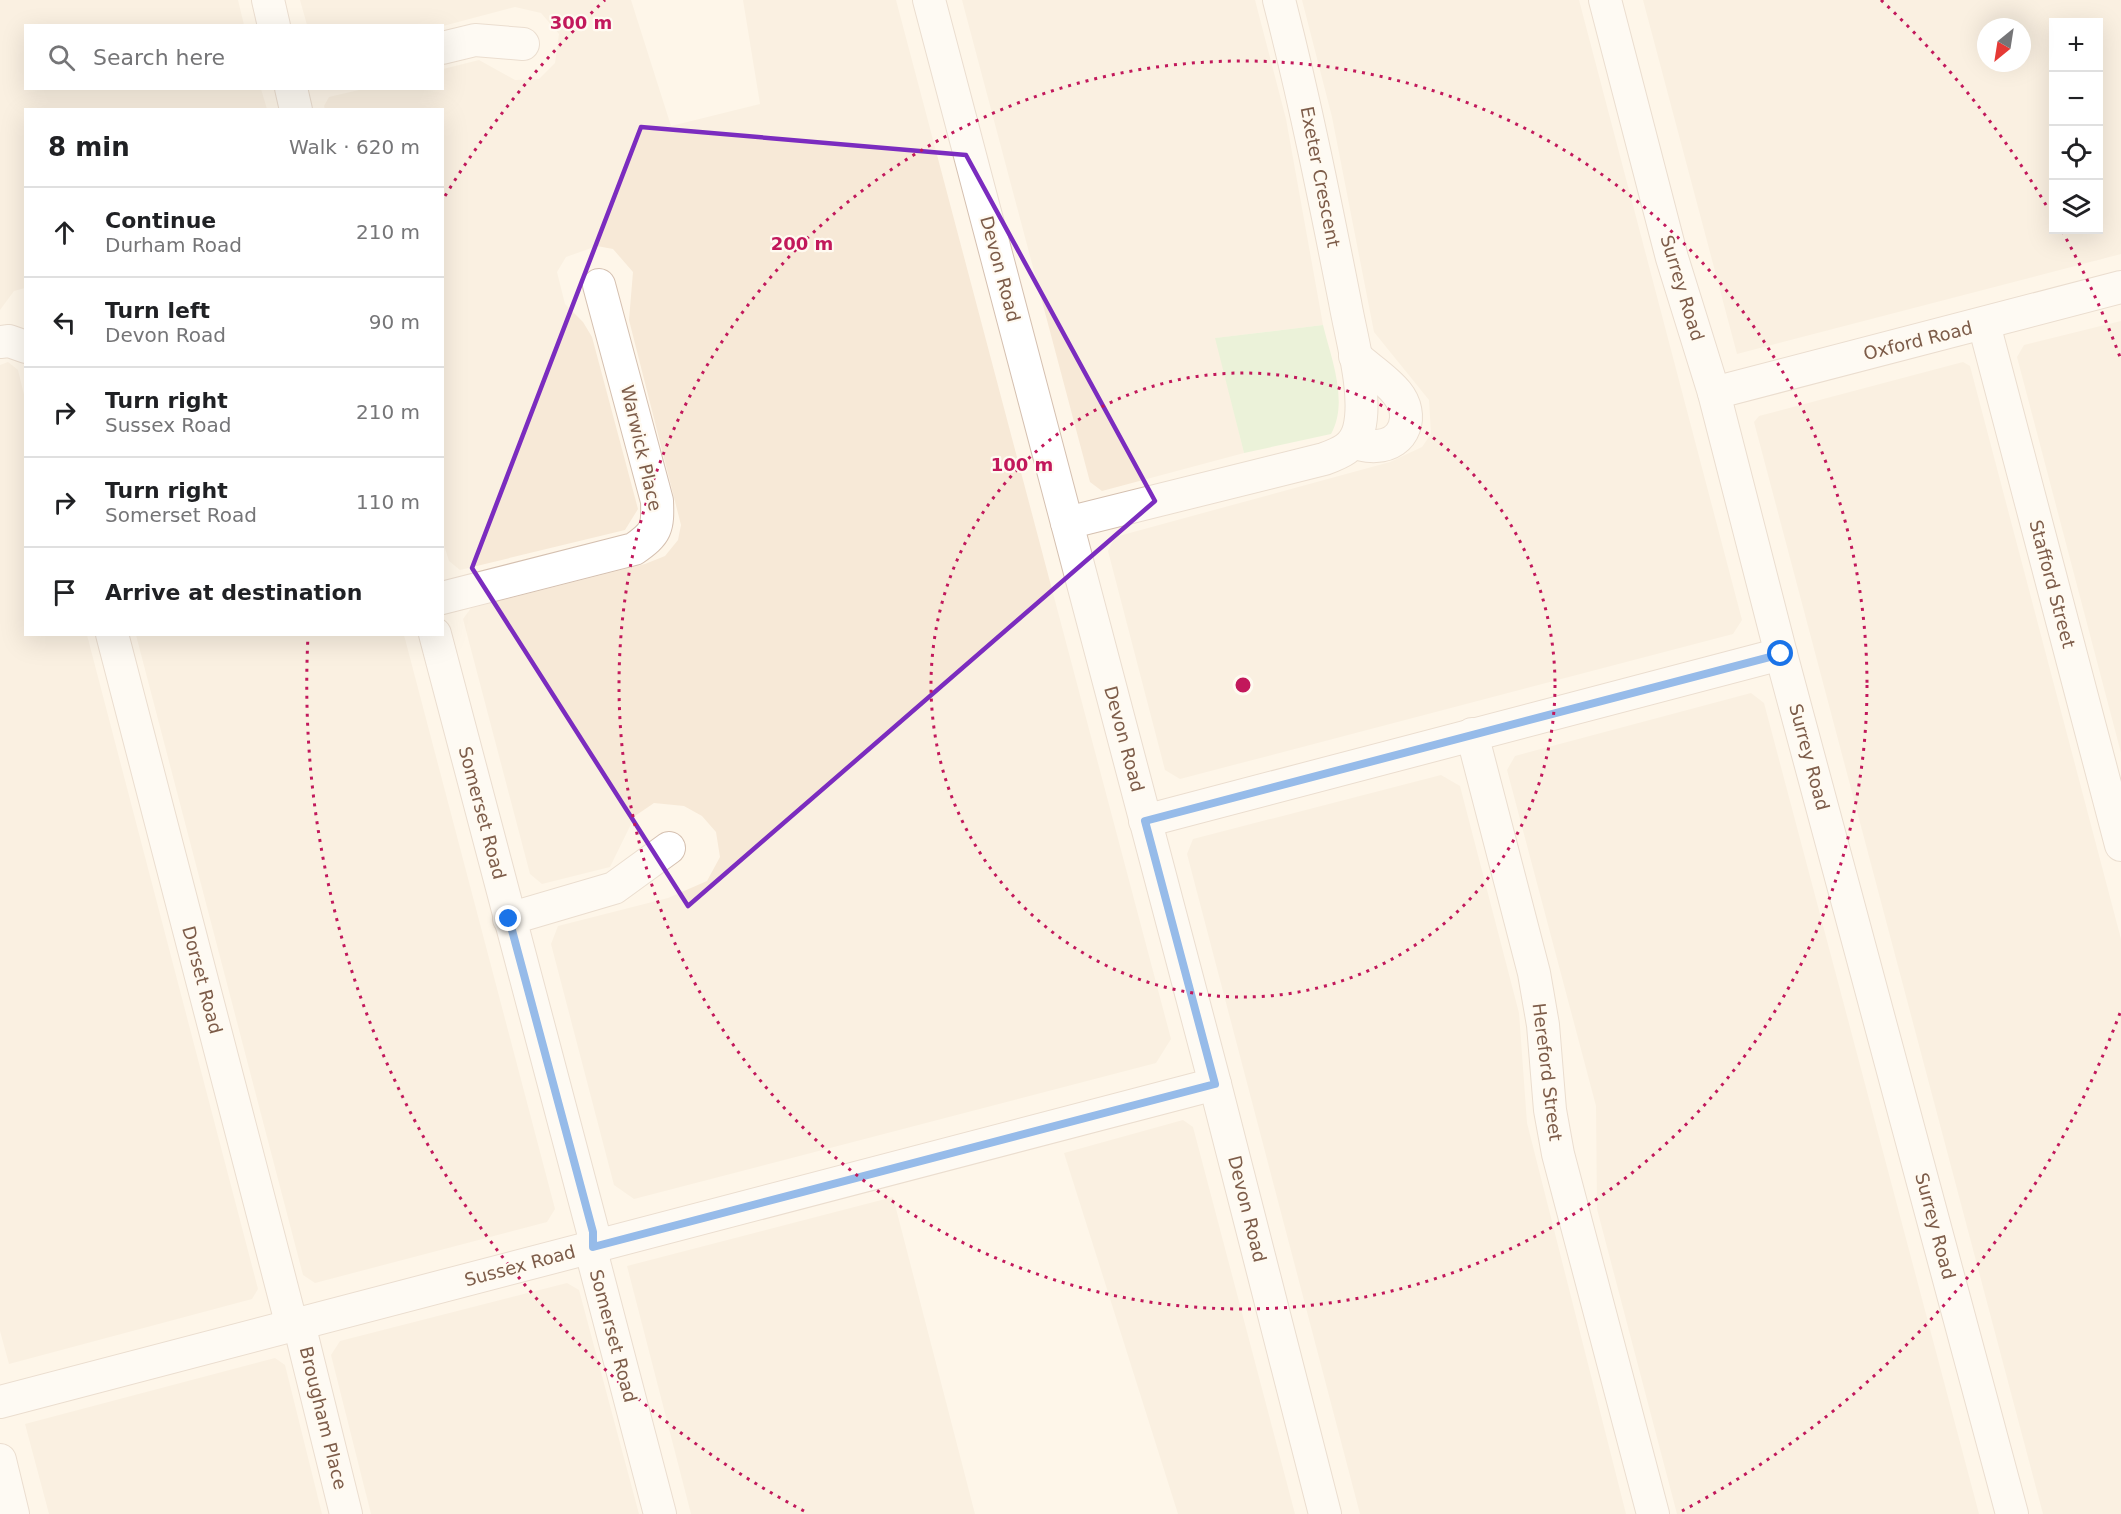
<!DOCTYPE html>
<meta charset="utf-8">
<style>
body{margin:0;font-family:"DejaVu Sans",sans-serif;background:#f6f6f6;color:#202124}
.controls{position:absolute;right:18px;top:18px;display:grid;overflow:hidden;border-radius:0px;box-shadow:0 6px 24px #0002}
.controls button{width:54px;height:54px;display:grid;place-items:center;padding:0;border:0;border-bottom:2px solid #e0e0e0;background:#fff;color:#202124;font:30px sans-serif}
.compass{position:absolute;left:1977px;top:18px;width:54px;height:54px;border-radius:50%;background:#fff;box-shadow:0 6px 24px #0002;rotate:210deg}
.stop{position:absolute;width:18px;height:18px;margin:-14px;border:4px solid #1a73e8;border-radius:50%;background:#fff}
.stop.end{background:#1a73e8;border-color:#fff;box-shadow:0 2px 6px #0008}
.list{margin:0;padding:0;list-style:none}
h2{display:flex;justify-content:space-between;align-items:center;height:78px;margin:0;padding:0 24px;font-size:26px}
h2 small{font-size:20px;font-weight:400;color:#757577}
.list li{display:grid;grid-template-columns:39px 1fr auto;gap:18px;align-items:center;box-sizing:border-box;height:90px;padding:0 24px;border-top:2px solid #e0e0e0}
.list b{display:block;font-size:22px;white-space:nowrap}
.list p{margin:0;font-size:20px;white-space:nowrap;color:#757577}
.list em{font-size:20px;font-style:normal;color:#757577}
.icon{flex:none;width:33px;height:33px;fill:none;stroke:currentColor;stroke-width:2;stroke-linecap:round;stroke-linejoin:round}
.map{position:relative;flex:none;width:2121px;height:1514px;overflow:hidden}
.search{position:absolute;background:#fff;box-shadow:0 6px 24px #0002;left:24px;top:24px;width:420px;height:66px;display:flex;align-items:center;gap:15px;box-sizing:border-box;padding:0 21px;border-radius:0px;color:#757577;font-size:22px}
.panel{position:absolute;background:#fff;box-shadow:0 6px 24px #0002;left:24px;top:108px;width:420px;height:528px;border-radius:0px}
.map>svg:first-child{display:block}
.residential{fill:#f7e9d7;fill-rule:evenodd}
.grass{fill:#d5eec5}
.lines{fill:none;stroke-linecap:round;stroke-linejoin:round}
.minor-casing{stroke:#d5c0b0;stroke-width:34}
.minor{stroke:#fff;stroke-width:32}
.route{stroke:#1a73e8;stroke-width:8}
.marked{fill:none;stroke:#7b2cbf;stroke-width:4.5;stroke-linejoin:round}
.ring{fill:none;stroke:#c2185b;stroke-width:3;stroke-dasharray:3 6}
.labels{text-anchor:middle;stroke-width:4.5;stroke-linejoin:round;paint-order:stroke}
.street-label{font-size:18px;fill:#7d5c49;stroke:#fffaf1}
.centre{fill:#c2185b;stroke:#fffaf1;stroke-width:3}
.ring-label{font-size:18px;text-anchor:middle;font-weight:bold;fill:#c2185b;stroke:#fffaf1;stroke-width:4.5;stroke-linejoin:round;paint-order:stroke}
</style>
<div class="map">
<svg width="2121" height="1514" viewBox="0 0 2121 1514">
<rect width="100%" height="100%" fill="#fef6e9"/>
<g class="residential">
<path d="M 0,0 L 238,0 L 244,25 L 26,26 L 26,88 L 261,89 L 267,109 L 26,110 L 25,288 L 14,291 L 0,310 Z"/>
<path d="M 300,0 L 631,0 L 671,126 L 760,104 L 743,0 L 896,0 L 1171,1039 L 1156,1063 L 634,1199 L 614,1185 L 551,944 L 558,926 L 668,898 L 707,881 L 720,857 L 716,832 L 702,816 L 684,806 L 654,803 L 635,816 L 610,867 L 542,884 L 530,874 L 463,619 L 471,608 L 645,564 L 665,556 L 678,540 L 681,525 L 629,320 L 633,272 L 613,249 L 597,246 L 566,257 L 557,272 L 565,304 L 583,322 L 592,337 L 638,509 L 625,530 L 460,570 L 449,561 L 442,539 L 442,110 L 325,110 L 324,106 L 329,97 L 363,89 L 442,88 L 443,69 L 479,60 L 515,80 L 539,79 L 555,63 L 559,34 L 541,13 L 515,7 L 443,26 L 307,25 Z"/>
<path d="M 962,0 L 1255,0 L 1286,119 L 1323,325 L 1216,338 L 1244,453 L 1102,491 L 1090,482 Z"/>
<path d="M 1302,0 L 1579,0 L 1742,620 L 1733,634 L 1180,779 L 1165,770 L 1108,551 L 1115,537 L 1390,462 L 1422,447 L 1431,434 L 1429,400 L 1374,332 L 1332,117 Z"/>
<path d="M 1643,0 L 2121,0 L 2121,254 L 1737,354 ZM 2054,22 L 2098,22 L 2098,230 L 2054,230 ZM 1986,27 L 2022,27 L 2022,63 L 1986,63 Z"/>
<path d="M 2121,321 L 2121,753 L 2017,357 L 2024,345 Z"/>
<path d="M 8,362 L 18,370 L 25,399 L 26,634 L 87,635 L 258,1289 L 252,1299 L 9,1364 L 0,1331 L 0,365 Z"/>
<path d="M 1963,362 L 1970,366 L 2121,939 L 2121,1514 L 2043,1514 L 1754,422 L 1759,416 Z"/>
<path d="M 136,635 L 404,635 L 555,1209 L 547,1222 L 315,1283 L 303,1275 Z"/>
<path d="M 1751,693 L 1764,703 L 1979,1514 L 1677,1514 L 1597,1209 L 1596,1106 L 1507,770 L 1515,756 Z"/>
<path d="M 1441,775 L 1460,786 L 1519,1013 L 1527,1123 L 1626,1514 L 1360,1514 L 1187,854 L 1193,839 Z"/>
<path d="M 1183,1120 L 1193,1127 L 1295,1514 L 1178,1514 L 1064,1153 Z"/>
<path d="M 893,1197 L 975,1514 L 691,1514 L 627,1266 Z"/>
<path d="M 567,1283 L 579,1290 L 639,1514 L 371,1514 L 331,1355 L 340,1341 Z"/>
<path d="M 275,1358 L 285,1365 L 322,1514 L 49,1514 L 25,1424 Z"/>
</g>
<path class="grass" d="M 1323,325 C 1331,358 1349,402 1331,434 L 1244,453 L 1215,338 Z"/>
<g class="lines">
<g class="minor-casing">
<g id="minor">
<path d="M 268,0 L 274,26"/>
<path d="M 929,0 L 1215,1084 L 1325,1514"/>
<path d="M 1605,0 L 1672,258 L 1714,393 L 1781,654 L 2012,1514"/>
<path d="M 442,48 L 475,40 L 523,44"/>
<path d="M 291,88 L 296,110"/>
<path d="M 1984,324 L 2121,845"/>
<path d="M 0,342 L 9,341 L 26,347"/>
<path d="M 1714,393 L 2121,287"/>
<path d="M 1353,443 C 1360,444 1369,447 1376,446 C 1405,445 1415,415 1397,393 C 1386,379 1368,368 1355,356"/>
<path d="M 1067,523 L 1324,459 C 1340,453 1354,448 1359,429 C 1368,394 1351,337 1345,302 C 1325,201 1305,101 1279,0"/>
<path d="M 442,598 L 634,549 C 657,533 658,528 657,501 L 599,285"/>
<path d="M 112,634 L 288,1311 L 302,1336 L 346,1514"/>
<path d="M 435,634 L 593,1232 L 594,1262 L 660,1514"/>
<path d="M 1472,734 L 1534,973 L 1543,1025 L 1550,1110 L 1558,1154 L 1653,1514"/>
<path d="M 1145,821 L 1781,654"/>
<path d="M 509,919 L 614,888 L 669,848"/>
<path d="M 0,1402 L 1215,1084"/>
<path d="M 0,1460 L 13,1514"/>
</g>
</g>
<use href="#minor" class="minor"/>
</g>
<g class="lines">
<path class="route" d="M 509,919 L 593,1232 L 593,1247 L 1215,1084 L 1145,821 L 1781,654"/>
</g>
<path d="M0 0H2121V1514H0ZM 641,127 L 966,155 L 1155,501 L 688,906 L 472,568 Z" fill="#fef6e9" fill-opacity=".55" fill-rule="evenodd"/>
<path class="marked" d="M 641,127 L 966,155 L 1155,501 L 688,906 L 472,568 Z"/>
<g class="ring">
<circle cx="1243" cy="685" r="312"/>
<circle cx="1243" cy="685" r="624"/>
<path d="M2120 1013A936 936 0 0 1 1682 1511M804 1511A936 936 0 0 1 308 636M445 196A936 936 0 0 1 605 0M1881 0A936 936 0 0 1 2049 210M2062 231A936 936 0 0 1 2120 357"/>
</g>
<g class="labels">
<g class="street-label">
<text transform="translate(1320 177) rotate(79)" y="6">Exeter Crescent</text>
<text transform="translate(1000 269) rotate(75)" y="6">Devon Road</text>
<text transform="translate(1682 288) rotate(73)" y="6">Surrey Road</text>
<text transform="translate(1918 341) rotate(-14)" y="6">Oxford Road</text>
<text transform="translate(641 448) rotate(77)" y="6">Warwick Place</text>
<text transform="translate(2052 584) rotate(75)" y="6">Stafford Street</text>
<text transform="translate(1124 739) rotate(75)" y="6">Devon Road</text>
<text transform="translate(1809 757) rotate(75)" y="6">Surrey Road</text>
<text transform="translate(482 813) rotate(75)" y="6">Somerset Road</text>
<text transform="translate(202 980) rotate(75)" y="6">Dorset Road</text>
<text transform="translate(1547 1072) rotate(83)" y="6">Hereford Street</text>
<text transform="translate(1247 1209) rotate(76)" y="6">Devon Road</text>
<text transform="translate(1935 1226) rotate(75)" y="6">Surrey Road</text>
<text transform="translate(520 1266) rotate(-15)" y="6">Sussex Road</text>
<text transform="translate(613 1336) rotate(75)" y="6">Somerset Road</text>
<text transform="translate(323 1418) rotate(76)" y="6">Brougham Place</text>
</g>
</g>
<circle cx="1243" cy="685" r="9" class="centre"/>
<g class="ring-label">
<text x="581" y="29">300 m</text>
<text x="802" y="250">200 m</text>
<text x="1022" y="471">100 m</text>
</g>
</svg>
<div class="controls">
<button>+</button>
<button>−</button>
<button><svg class="icon" aria-label="locate" viewBox="0 0 24 24"><circle cx="12" cy="12" r="6"/><path d="M12 2v4M12 18v4M2 12h4M18 12h4"/></svg></button>
<button><svg class="icon" aria-label="layers" viewBox="0 0 24 24"><path d="M12 4l9 5-9 5-9-5zM3 14l9 5 9-5"/></svg></button>
</div>
<svg class="compass" viewBox="-18 -18 36 36"><path d="M0-13l5 13h-10z" fill="#e53935"/><path d="M0 13l5-13h-10z" fill="#757577"/></svg>
<div class="stop" style="left:1781px;top:654px"></div>
<div class="stop end" style="left:509px;top:919px"></div>
<div class="search"><svg class="icon" aria-label="search" viewBox="0 0 24 24"><circle cx="10" cy="10" r="6"/><path d="M15 15l6 6"/></svg>Search here</div>
<section class="panel">
<h2>8 min<small>Walk · 620 m</small></h2>
<ul class="list">
<li><svg class="icon" aria-label="ahead" viewBox="0 0 24 24"><path d="M12 20V5M6 11l6-6 6 6"/></svg><div><b>Continue</b><p>Durham Road</p></div><em>210 m</em></li>
<li><svg class="icon" aria-label="left" viewBox="0 0 24 24"><path d="M17 20v-9H6M10 6l-5 5 5 5"/></svg><div><b>Turn left</b><p>Devon Road</p></div><em>90 m</em></li>
<li><svg class="icon" aria-label="right" viewBox="0 0 24 24"><path d="M7 20v-9h11M14 6l5 5-5 5"/></svg><div><b>Turn right</b><p>Sussex Road</p></div><em>210 m</em></li>
<li><svg class="icon" aria-label="right" viewBox="0 0 24 24"><path d="M7 20v-9h11M14 6l5 5-5 5"/></svg><div><b>Turn right</b><p>Somerset Road</p></div><em>110 m</em></li>
<li><svg class="icon" aria-label="arrive" viewBox="0 0 24 24"><path d="M6 21V4h12l-3 4 3 4H6"/></svg><div><b>Arrive at destination</b></div></li>
</ul>
</section>
</div>
